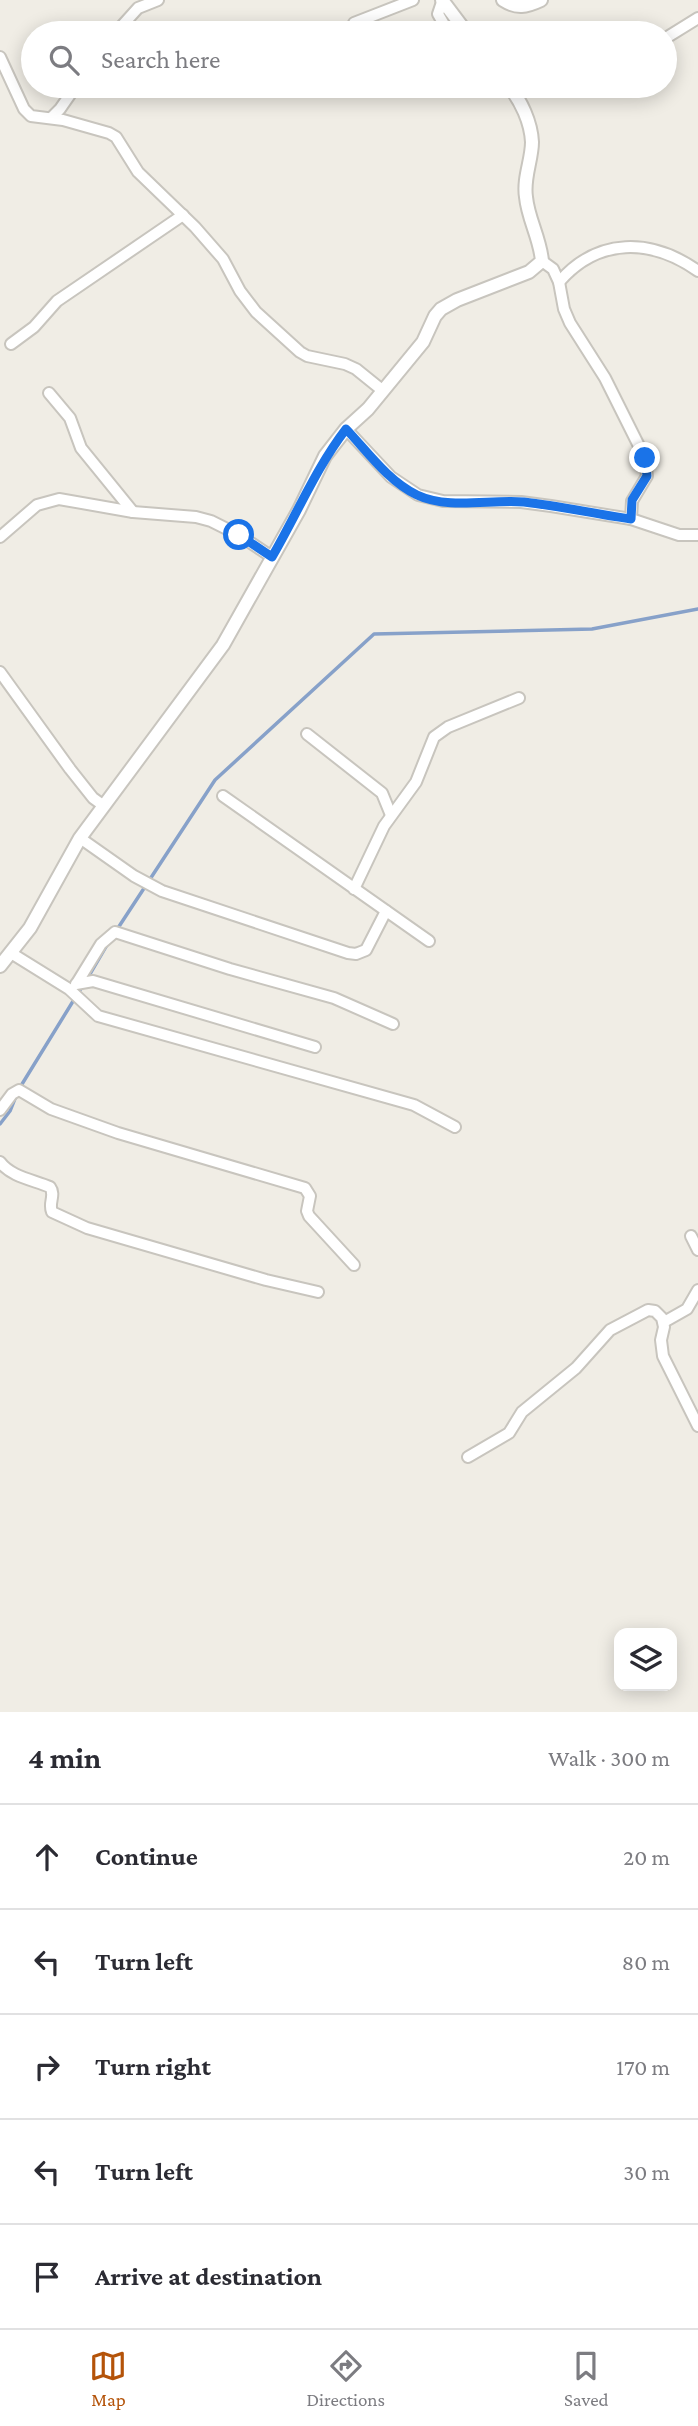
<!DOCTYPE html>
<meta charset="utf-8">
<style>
body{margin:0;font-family:"Crimson Pro",serif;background:#f7f7f7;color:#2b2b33}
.controls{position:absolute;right:21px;bottom:21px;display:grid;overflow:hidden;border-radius:14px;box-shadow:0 4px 18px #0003}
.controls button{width:63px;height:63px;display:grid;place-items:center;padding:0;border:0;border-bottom:2px solid #e1e1e2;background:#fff;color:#2b2b33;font:35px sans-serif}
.stop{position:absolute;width:21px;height:21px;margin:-16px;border:5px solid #1a73e8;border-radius:50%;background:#fff}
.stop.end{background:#1a73e8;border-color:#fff;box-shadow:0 2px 7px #0008}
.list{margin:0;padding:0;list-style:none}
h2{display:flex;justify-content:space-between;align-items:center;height:91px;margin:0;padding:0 28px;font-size:30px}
h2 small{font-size:23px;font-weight:400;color:#7c7c81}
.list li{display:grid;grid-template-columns:46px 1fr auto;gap:21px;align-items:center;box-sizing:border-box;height:105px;padding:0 28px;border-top:2px solid #e1e1e2}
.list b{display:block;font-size:26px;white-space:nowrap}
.list em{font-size:23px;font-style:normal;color:#7c7c81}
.icon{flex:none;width:38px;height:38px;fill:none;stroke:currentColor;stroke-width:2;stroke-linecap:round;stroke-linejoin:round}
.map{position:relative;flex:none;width:698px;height:1712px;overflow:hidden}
.search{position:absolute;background:#fff;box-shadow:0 4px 18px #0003;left:21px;right:21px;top:21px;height:77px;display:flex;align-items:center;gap:18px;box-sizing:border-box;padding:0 24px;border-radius:38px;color:#7c7c81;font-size:26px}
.sheet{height:616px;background:#fff}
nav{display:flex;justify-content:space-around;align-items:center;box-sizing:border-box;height:98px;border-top:2px solid #e1e1e2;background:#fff;font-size:19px;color:#7c7c81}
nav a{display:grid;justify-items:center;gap:4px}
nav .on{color:#b45309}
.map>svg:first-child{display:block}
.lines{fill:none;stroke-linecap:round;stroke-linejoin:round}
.stream{stroke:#87a1c9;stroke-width:3.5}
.minor-casing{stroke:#c8c5be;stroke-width:14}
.tertiary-casing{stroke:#c8c5be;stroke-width:16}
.minor{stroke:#fff;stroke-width:10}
.tertiary{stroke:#fff;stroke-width:12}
.route{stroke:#1a73e8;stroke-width:9}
</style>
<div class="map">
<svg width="698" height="1712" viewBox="0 0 698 1712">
<rect width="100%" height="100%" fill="#f0ede5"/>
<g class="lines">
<g class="stream">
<path d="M 116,931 L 215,780 L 374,634 L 592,629 L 698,609"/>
<path d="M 87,979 L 108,943"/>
<path d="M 19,1089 L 83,985"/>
<path d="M 0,1124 L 10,1111 L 16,1096"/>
</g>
<g class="minor-casing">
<g id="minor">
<path d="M 442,2 L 438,14 L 449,33"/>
<path d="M 354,23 L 413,0"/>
<path d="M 108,33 L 120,28 L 138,8 L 158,0"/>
<path d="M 669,36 L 698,18"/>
<path d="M 0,57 L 24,109 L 31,116 L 63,120 L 109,133 L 116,137 L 138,172 L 195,227 L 223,259 L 240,291 L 256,312 L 300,352 L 307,356 L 345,364 L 356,369 L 382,390"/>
<path d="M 51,118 L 60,109 L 76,86"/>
<path d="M 542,261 L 553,269 L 559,282 L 564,309 L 570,323 L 605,378 L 645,458 L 647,476 L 632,501 L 631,519"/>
<path d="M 559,282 C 598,237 651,238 698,271"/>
<path d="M 11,344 L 34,327 L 57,301 L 183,215"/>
<path d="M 49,393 L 70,418 L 81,448 L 133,512"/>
<path d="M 346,429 L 391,477 L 418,495 L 443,501 L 521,502 L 551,506 L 631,519 L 679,535 L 698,535"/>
<path d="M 0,537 L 37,505 L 59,499 L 133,512 L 196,517 L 211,521 L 239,535 L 272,557"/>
<path d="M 0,672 L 70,769 L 93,798 L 104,806"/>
<path d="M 307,734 L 382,793 L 391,815"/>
<path d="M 223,796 L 429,941"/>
<path d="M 80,838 L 134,876 L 162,891 L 348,953 L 356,954 L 366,950 L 386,911"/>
<path d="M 354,889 L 384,826 L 416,782 L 434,737 L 448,727 L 519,698"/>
<path d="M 11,953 L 69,989 L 98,1016 L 414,1105 L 455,1127"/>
<path d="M 77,983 L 101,944 L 115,932 L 230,969 L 334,998 L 393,1024"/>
<path d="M 76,984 L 93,981 L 315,1047"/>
<path d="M 0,1110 L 12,1094 L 19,1090 L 51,1109 L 118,1133 L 305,1188 L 310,1196 L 307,1211 L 309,1216 L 354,1265"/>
<path d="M 0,1162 C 11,1177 34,1180 50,1187 C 56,1195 48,1203 52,1212 L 87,1228 L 266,1280 L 318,1292"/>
<path d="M 691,1236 L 698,1250"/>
<path d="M 664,1322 L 687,1309 L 698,1290"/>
<path d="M 468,1457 L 509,1433 L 522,1412 L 576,1368 L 610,1330 L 648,1310 L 655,1311 L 662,1318 L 664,1327 L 661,1340 L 663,1356 L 698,1426"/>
</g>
</g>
<g class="tertiary-casing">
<g id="tertiary">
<path d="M 442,0 L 467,33"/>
<path d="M 503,0 C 517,9 526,7 541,0"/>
<path d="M 0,966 L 30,928 L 80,838 L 223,645 L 299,510 L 325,456 L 346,429 L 368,409 L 423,342 L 435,316 L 441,309 L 457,300 L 529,272 L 542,261 C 540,238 528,219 526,197 C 523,178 532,160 532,142 C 531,122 521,101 509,86"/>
</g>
</g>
<use href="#minor" class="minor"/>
<use href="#tertiary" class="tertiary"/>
</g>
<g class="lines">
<path class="route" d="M 239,535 L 272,557 C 297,514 316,468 346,429 C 367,451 388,481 417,495 C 449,510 490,499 524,502 C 560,506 595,514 631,519 L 632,500 L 647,476 L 645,458"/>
</g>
</svg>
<div class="controls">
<button><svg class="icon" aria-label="layers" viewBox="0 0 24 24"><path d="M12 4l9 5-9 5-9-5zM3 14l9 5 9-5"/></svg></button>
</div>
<div class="stop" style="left:239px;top:535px"></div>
<div class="stop end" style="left:645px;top:458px"></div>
<div class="search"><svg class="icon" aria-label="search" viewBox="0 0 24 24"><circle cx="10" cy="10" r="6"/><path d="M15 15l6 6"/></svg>Search here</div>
</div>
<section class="sheet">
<h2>4 min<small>Walk · 300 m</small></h2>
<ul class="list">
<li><svg class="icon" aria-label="ahead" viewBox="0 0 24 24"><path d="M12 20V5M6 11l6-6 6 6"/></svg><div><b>Continue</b></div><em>20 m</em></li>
<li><svg class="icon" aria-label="left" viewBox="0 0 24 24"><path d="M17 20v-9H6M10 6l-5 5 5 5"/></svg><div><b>Turn left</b></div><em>80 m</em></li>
<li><svg class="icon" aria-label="right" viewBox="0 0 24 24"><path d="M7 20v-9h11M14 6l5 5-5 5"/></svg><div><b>Turn right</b></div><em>170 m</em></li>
<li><svg class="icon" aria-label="left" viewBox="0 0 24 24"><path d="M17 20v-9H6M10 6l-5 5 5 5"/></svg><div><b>Turn left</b></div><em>30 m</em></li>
<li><svg class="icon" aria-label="arrive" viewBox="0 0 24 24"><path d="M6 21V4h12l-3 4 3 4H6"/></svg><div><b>Arrive at destination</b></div></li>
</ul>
</section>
<nav>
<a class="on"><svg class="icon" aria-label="map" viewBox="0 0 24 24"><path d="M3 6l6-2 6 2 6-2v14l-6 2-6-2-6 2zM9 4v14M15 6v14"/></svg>Map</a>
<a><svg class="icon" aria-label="directions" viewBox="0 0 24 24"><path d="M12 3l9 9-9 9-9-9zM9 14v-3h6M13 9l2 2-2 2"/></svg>Directions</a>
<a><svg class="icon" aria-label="saved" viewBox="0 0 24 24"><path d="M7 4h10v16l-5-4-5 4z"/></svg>Saved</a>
</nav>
